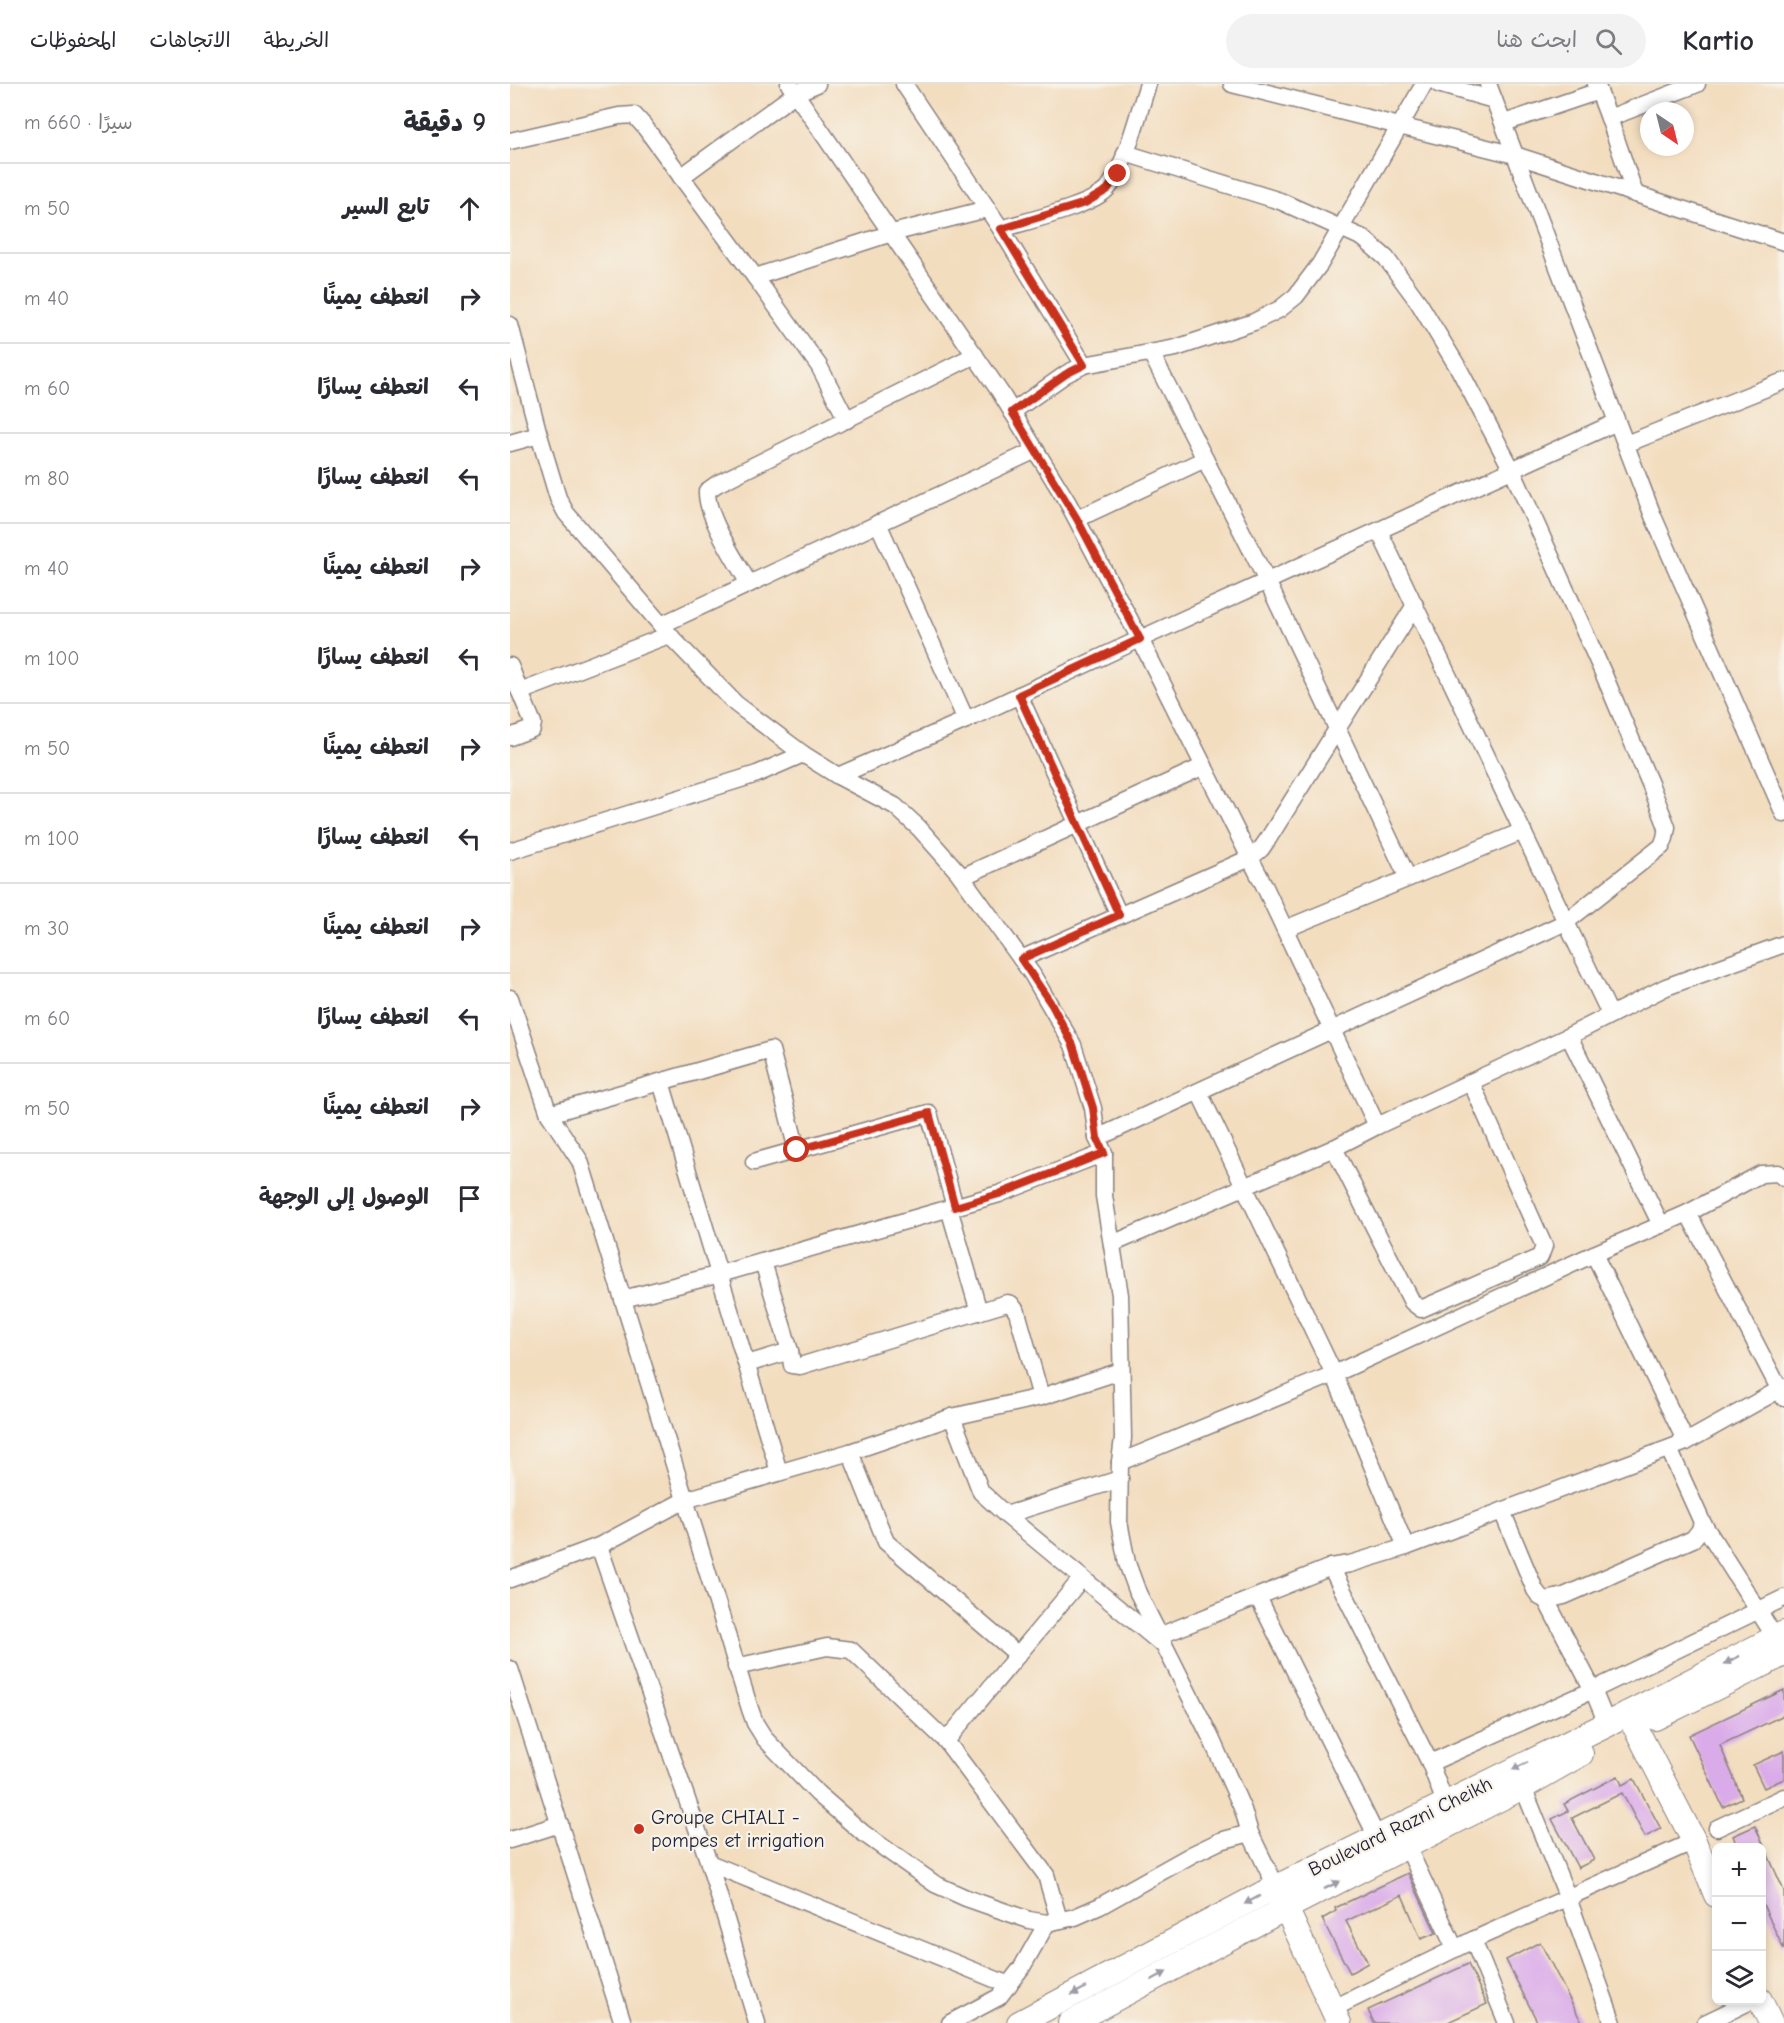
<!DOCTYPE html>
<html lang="ar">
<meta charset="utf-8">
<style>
body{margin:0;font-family:"Comic Neue","Playpen Sans Arabic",sans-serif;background:#f2f2f3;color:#2b2b33;direction:rtl}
.controls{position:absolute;right:18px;bottom:18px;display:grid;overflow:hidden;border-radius:9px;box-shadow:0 3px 9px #0003}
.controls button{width:54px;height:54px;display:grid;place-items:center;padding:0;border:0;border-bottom:2px solid #e1e1e2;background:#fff;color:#2b2b33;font:30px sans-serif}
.compass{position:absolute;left:1130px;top:18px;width:54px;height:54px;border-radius:50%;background:#fff;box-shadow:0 3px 9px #0003;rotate:145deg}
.stop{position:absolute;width:18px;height:18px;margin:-14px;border:4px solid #c8321e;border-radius:50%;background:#fff}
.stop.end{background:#c8321e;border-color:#fff;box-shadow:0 2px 6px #0008}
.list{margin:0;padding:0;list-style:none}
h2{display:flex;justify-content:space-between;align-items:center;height:78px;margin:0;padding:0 24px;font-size:26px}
h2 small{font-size:20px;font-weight:400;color:#7c7c81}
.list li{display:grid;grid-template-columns:39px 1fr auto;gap:18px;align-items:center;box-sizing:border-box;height:90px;padding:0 24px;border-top:2px solid #e1e1e2}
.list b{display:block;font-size:22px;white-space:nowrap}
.list em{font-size:20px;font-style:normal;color:#7c7c81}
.icon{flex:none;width:33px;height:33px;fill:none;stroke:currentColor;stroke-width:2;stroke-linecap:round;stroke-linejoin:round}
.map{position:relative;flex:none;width:1274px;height:1939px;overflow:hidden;direction:ltr}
header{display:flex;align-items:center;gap:36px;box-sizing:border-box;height:84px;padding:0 30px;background:#fff;border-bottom:2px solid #e1e1e2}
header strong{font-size:28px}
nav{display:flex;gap:33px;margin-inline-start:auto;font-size:21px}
.search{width:420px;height:54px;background:#f2f2f3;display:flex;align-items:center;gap:15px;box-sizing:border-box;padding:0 21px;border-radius:33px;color:#7c7c81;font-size:22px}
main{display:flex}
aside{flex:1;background:#fff}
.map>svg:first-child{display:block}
.building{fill:#daabe9}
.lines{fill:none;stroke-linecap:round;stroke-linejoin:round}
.street-casing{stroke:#8a807d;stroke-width:19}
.secondary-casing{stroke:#8a807d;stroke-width:26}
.street{stroke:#fff;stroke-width:16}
.secondary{stroke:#fff;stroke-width:24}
.oneway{fill:#9c9ca7}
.route{stroke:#c8321e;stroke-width:8}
.poi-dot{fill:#c8321e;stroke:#f7f3e8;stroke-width:2}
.labels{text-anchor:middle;stroke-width:4.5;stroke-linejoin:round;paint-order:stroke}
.poi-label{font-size:20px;fill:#22223b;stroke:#f7f3e8;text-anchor:start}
.street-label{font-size:20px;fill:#22223b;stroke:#f7f3e8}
</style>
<header>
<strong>Kartio</strong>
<div class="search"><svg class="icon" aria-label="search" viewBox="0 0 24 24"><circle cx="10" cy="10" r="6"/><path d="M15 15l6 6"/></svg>ابحث هنا</div>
<nav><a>الخريطة</a><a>الاتجاهات</a><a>المحفوظات</a></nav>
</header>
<main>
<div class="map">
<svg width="1274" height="1939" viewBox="0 0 1274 1939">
<rect width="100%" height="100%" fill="#f7f3e8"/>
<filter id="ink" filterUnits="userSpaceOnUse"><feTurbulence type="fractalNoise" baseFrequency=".0167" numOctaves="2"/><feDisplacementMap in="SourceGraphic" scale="12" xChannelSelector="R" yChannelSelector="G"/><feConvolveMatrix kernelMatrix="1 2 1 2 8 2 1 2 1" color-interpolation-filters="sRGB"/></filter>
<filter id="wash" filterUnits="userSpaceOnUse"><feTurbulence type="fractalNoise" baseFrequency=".008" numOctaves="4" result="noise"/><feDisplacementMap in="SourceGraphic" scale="24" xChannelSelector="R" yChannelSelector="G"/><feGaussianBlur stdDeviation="1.35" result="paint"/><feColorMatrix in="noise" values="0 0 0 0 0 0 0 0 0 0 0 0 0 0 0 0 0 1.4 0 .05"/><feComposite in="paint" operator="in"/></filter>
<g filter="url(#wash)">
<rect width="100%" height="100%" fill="#f3ddbf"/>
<g id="blocks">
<g class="building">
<path d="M 1274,1606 L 1274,1631 L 1210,1661 L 1232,1714 L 1213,1723 L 1179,1651 Z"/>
<path d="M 1274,1667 L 1274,1695 L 1254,1704 L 1243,1681 Z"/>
<path d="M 1108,1692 L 1112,1701 L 1124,1695 L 1151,1745 L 1135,1753 L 1112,1709 L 1062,1734 L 1084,1776 L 1068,1784 L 1042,1735 L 1058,1727 L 1054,1720 Z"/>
<path d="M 1245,1742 L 1274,1807 L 1274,1866 L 1251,1816 L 1251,1764 L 1228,1764 L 1223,1752 Z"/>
<path d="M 898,1789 L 926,1849 L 911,1855 L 892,1811 L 836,1837 L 858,1879 L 840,1889 L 812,1835 L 826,1827 L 825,1824 Z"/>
<path d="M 1030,1858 L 1072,1939 L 1028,1939 L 996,1876 Z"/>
<path d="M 958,1880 L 977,1920 L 936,1939 L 864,1939 L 858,1926 Z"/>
</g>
</g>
</g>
<g filter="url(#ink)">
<use href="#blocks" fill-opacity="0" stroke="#8a807d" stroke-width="1.5"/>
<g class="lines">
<g class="street-casing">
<g id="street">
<path d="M 279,0 L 490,308 L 558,419 L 630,555 L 740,774 L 751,765 L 758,755 L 905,521"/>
<path d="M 394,0 L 491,145 C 516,137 583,122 598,104 C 615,84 629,26 638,0"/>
<path d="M 722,0 L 1005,71 L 1274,158"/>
<path d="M 928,0 L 984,16"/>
<path d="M 978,0 L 1143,432 L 1274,730"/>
<path d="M 1086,0 L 1099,34 L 1187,0"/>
<path d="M 1099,34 L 1125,110"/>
<path d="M 994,39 L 1089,7"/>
<path d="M 0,57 L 109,32 L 124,31 L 134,42 L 245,193 L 382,149 L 477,125"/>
<path d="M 171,93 L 286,9 L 307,0"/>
<path d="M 491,145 L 574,281"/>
<path d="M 245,193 L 309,282 L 337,336"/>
<path d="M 0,241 L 29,351 L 48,414 L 56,429 L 163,555 L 226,620 L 293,670 L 247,690 L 0,767"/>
<path d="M 641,269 L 757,497 L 898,794"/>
<path d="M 502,328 L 556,290 L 574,281 L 666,264 L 744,238 L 770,225 L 786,212 L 810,180 L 914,0"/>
<path d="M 0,359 L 29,351"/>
<path d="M 1116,360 L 1274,297"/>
<path d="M 567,435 L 695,375"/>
<path d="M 368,439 L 456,636"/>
<path d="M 869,447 L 1100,930"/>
<path d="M 239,500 C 226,476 196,433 197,407 L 207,400 L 465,271"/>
<path d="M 151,541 L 526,366"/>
<path d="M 0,582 L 10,608"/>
<path d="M 509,611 L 609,831"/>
<path d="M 0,653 L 22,645 L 23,639 L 10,608 L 159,551"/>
<path d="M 293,670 L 328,692 L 456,636 L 630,555 L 1107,338"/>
<path d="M 328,692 L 385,722 L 409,744 L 448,788 L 522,890 L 563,961 L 583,1024 L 587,1054 L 594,1069 L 594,1112 L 610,1211 L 613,1354 L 610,1378 L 609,1438 L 617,1479 L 628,1509 L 701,1654 L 733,1726 L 740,1749"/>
<path d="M 452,793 L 694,682"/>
<path d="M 775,845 L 1013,747"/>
<path d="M 511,875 L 740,774 L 753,799 L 867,1042"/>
<path d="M 0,914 L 39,1030 L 70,1077 L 240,1625 L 245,1639 L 255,1655 L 307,1709 L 353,1749 L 425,1800 L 456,1814 L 519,1836 L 537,1839 L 565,1833 L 590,1822 L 683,1770 L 710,1757 L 740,1749 L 766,1803"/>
<path d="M 1059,952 L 1151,1141"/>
<path d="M 151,998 L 269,1388"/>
<path d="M 39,1030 L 261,966 L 287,1066"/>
<path d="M 587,1054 L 1056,838 L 1152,762 L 1155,754 L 1157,743 L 1141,702 L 1094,591 L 1002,386 L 949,285 L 909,219 L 876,174 L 853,154 L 770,117 L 615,69"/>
<path d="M 824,1064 L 902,1218 L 911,1225 L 1030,1173 L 1034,1162 L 961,998"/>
<path d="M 244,1078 L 419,1029 L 445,1123"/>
<path d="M 1274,1094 L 1268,1089 L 1251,1090 L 1178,1129 L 1084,1170 L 824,1290 L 896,1463 L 1176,1358 L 1274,1303"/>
<path d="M 439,1124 L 469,1228"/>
<path d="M 1178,1129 L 1274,1314"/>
<path d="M 602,1160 L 824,1064 L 867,1042 L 1059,952 L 1156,903 L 1274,860"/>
<path d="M 1084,1170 L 1176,1358"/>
<path d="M 253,1178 L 280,1267 L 282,1281 L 290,1282 L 497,1219 L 501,1220 L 507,1228 L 531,1313"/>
<path d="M 113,1215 L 210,1190 L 489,1110 L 594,1069"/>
<path d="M 237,1280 L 280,1267"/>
<path d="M 442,1333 L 471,1408 L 496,1431 L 648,1557"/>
<path d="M 340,1368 L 376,1458 L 508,1571"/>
<path d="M 610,1378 L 824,1290 L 689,1008"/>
<path d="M 992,1427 L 1025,1506 L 1030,1513 L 1036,1516 L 1054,1512 L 1183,1455 L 1190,1446 L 1192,1438 L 1159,1365"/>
<path d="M 496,1431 L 610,1395"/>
<path d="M 1192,1438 L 1265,1553"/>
<path d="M 89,1462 L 199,1779 L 247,1939"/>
<path d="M 896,1463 L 840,1480 L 821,1483 L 920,1679 L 935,1719"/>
<path d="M 0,1495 L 89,1462 L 175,1416 L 340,1368 L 442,1333 L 531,1313 L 611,1287"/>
<path d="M 748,1513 L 867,1753"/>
<path d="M 1036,1516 L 1083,1606 L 1097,1640"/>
<path d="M 649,1552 L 821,1483"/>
<path d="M 226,1583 L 317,1563 L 341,1566 L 436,1657 L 572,1494"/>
<path d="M 0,1585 L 113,1939"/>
<path d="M 436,1657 L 536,1791 L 549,1836"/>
<path d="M 920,1679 L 1083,1606 L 1274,1514"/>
<path d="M 1013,1703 L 1058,1814 L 1103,1939"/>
<path d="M 1207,1744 L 1274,1713"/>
<path d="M 0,1756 L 50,1740"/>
<path d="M 897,1762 L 945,1865"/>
<path d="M 199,1779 L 499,1901"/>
<path d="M 963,1856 L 997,1939"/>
<path d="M 822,1925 L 963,1856 L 1184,1757"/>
<path d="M 440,1939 L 489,1913 L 512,1883 L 537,1839"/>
<path d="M 1195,1939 L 1243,1916"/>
</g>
</g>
<g class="secondary-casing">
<g id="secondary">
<path d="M 1118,1629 L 1184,1757 L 1206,1811"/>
<path d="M 1145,1634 L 1274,1570"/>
<path d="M 770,1811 L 829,1939"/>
<path d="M 1250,1916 L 1261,1939"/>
<path d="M 509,1939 L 750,1811 L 1097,1640 L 1274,1549"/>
<path d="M 560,1939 L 776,1824 L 1013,1703 L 1071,1670"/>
</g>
</g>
<use href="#street" class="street"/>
<use href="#secondary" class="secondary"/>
</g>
<defs><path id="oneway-solid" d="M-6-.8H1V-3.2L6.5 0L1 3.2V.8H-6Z" transform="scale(1.5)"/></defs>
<g class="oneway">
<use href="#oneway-solid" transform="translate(1222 1576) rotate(153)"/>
<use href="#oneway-solid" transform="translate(1010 1682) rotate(154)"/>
<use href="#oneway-solid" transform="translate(822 1801) rotate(-27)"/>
<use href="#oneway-solid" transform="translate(742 1816) rotate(152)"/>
<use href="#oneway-solid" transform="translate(649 1892) rotate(-28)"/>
<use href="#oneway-solid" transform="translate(569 1907) rotate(152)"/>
</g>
</g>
<g class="lines" filter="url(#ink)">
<path class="route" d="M 287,1066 L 419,1029 L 445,1123 L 489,1110 L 594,1069 L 587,1054 L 583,1024 L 563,961 L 542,921 L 511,875 L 609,831 L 509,611 L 630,555 L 567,435 L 502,328 L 556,290 L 574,281 L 491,145 L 575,119 L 597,106 L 608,90"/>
</g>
<circle class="poi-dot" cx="129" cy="1745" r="6"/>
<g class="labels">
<g class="poi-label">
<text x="141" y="1740">Groupe CHIALI -<tspan x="141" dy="23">pompes et irrigation</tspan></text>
</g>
<g class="street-label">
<text transform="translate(890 1742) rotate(-26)" y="7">Boulevard Razni Cheikh</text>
</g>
</g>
</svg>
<div class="controls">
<button>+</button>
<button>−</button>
<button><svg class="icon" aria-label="layers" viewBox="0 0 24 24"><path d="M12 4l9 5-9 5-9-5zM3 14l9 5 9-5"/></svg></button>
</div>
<svg class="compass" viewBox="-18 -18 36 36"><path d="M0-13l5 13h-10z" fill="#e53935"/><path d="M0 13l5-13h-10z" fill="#7c7c81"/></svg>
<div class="stop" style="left:287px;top:1066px"></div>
<div class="stop end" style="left:608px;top:90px"></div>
</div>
<aside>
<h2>9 دقيقة<small>سيرًا · 660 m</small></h2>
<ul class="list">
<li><svg class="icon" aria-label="ahead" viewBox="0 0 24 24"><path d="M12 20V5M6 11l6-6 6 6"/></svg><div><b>تابع السير</b></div><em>50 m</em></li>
<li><svg class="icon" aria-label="right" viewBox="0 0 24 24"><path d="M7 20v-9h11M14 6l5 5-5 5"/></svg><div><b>انعطف يمينًا</b></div><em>40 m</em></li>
<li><svg class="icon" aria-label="left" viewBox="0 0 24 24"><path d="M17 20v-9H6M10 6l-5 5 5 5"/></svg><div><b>انعطف يسارًا</b></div><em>60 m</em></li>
<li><svg class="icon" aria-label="left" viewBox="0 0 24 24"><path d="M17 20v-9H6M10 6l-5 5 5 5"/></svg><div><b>انعطف يسارًا</b></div><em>80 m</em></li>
<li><svg class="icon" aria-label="right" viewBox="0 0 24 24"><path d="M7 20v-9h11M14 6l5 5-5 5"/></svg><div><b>انعطف يمينًا</b></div><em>40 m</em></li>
<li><svg class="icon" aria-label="left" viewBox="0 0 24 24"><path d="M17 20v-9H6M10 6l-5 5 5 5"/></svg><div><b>انعطف يسارًا</b></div><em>100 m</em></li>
<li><svg class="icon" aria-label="right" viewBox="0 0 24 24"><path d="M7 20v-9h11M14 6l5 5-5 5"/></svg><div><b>انعطف يمينًا</b></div><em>50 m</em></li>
<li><svg class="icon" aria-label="left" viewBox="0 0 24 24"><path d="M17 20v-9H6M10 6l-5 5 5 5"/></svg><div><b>انعطف يسارًا</b></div><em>100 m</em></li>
<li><svg class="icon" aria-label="right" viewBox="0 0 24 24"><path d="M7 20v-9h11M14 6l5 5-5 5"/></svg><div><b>انعطف يمينًا</b></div><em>30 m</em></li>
<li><svg class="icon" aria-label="left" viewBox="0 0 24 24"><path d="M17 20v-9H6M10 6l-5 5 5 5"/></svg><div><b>انعطف يسارًا</b></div><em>60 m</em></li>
<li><svg class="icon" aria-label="right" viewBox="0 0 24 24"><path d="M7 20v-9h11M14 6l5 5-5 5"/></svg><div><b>انعطف يمينًا</b></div><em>50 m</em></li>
<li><svg class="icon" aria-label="arrive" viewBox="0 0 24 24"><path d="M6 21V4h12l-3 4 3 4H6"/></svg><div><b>الوصول إلى الوجهة</b></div></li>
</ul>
</aside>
</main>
